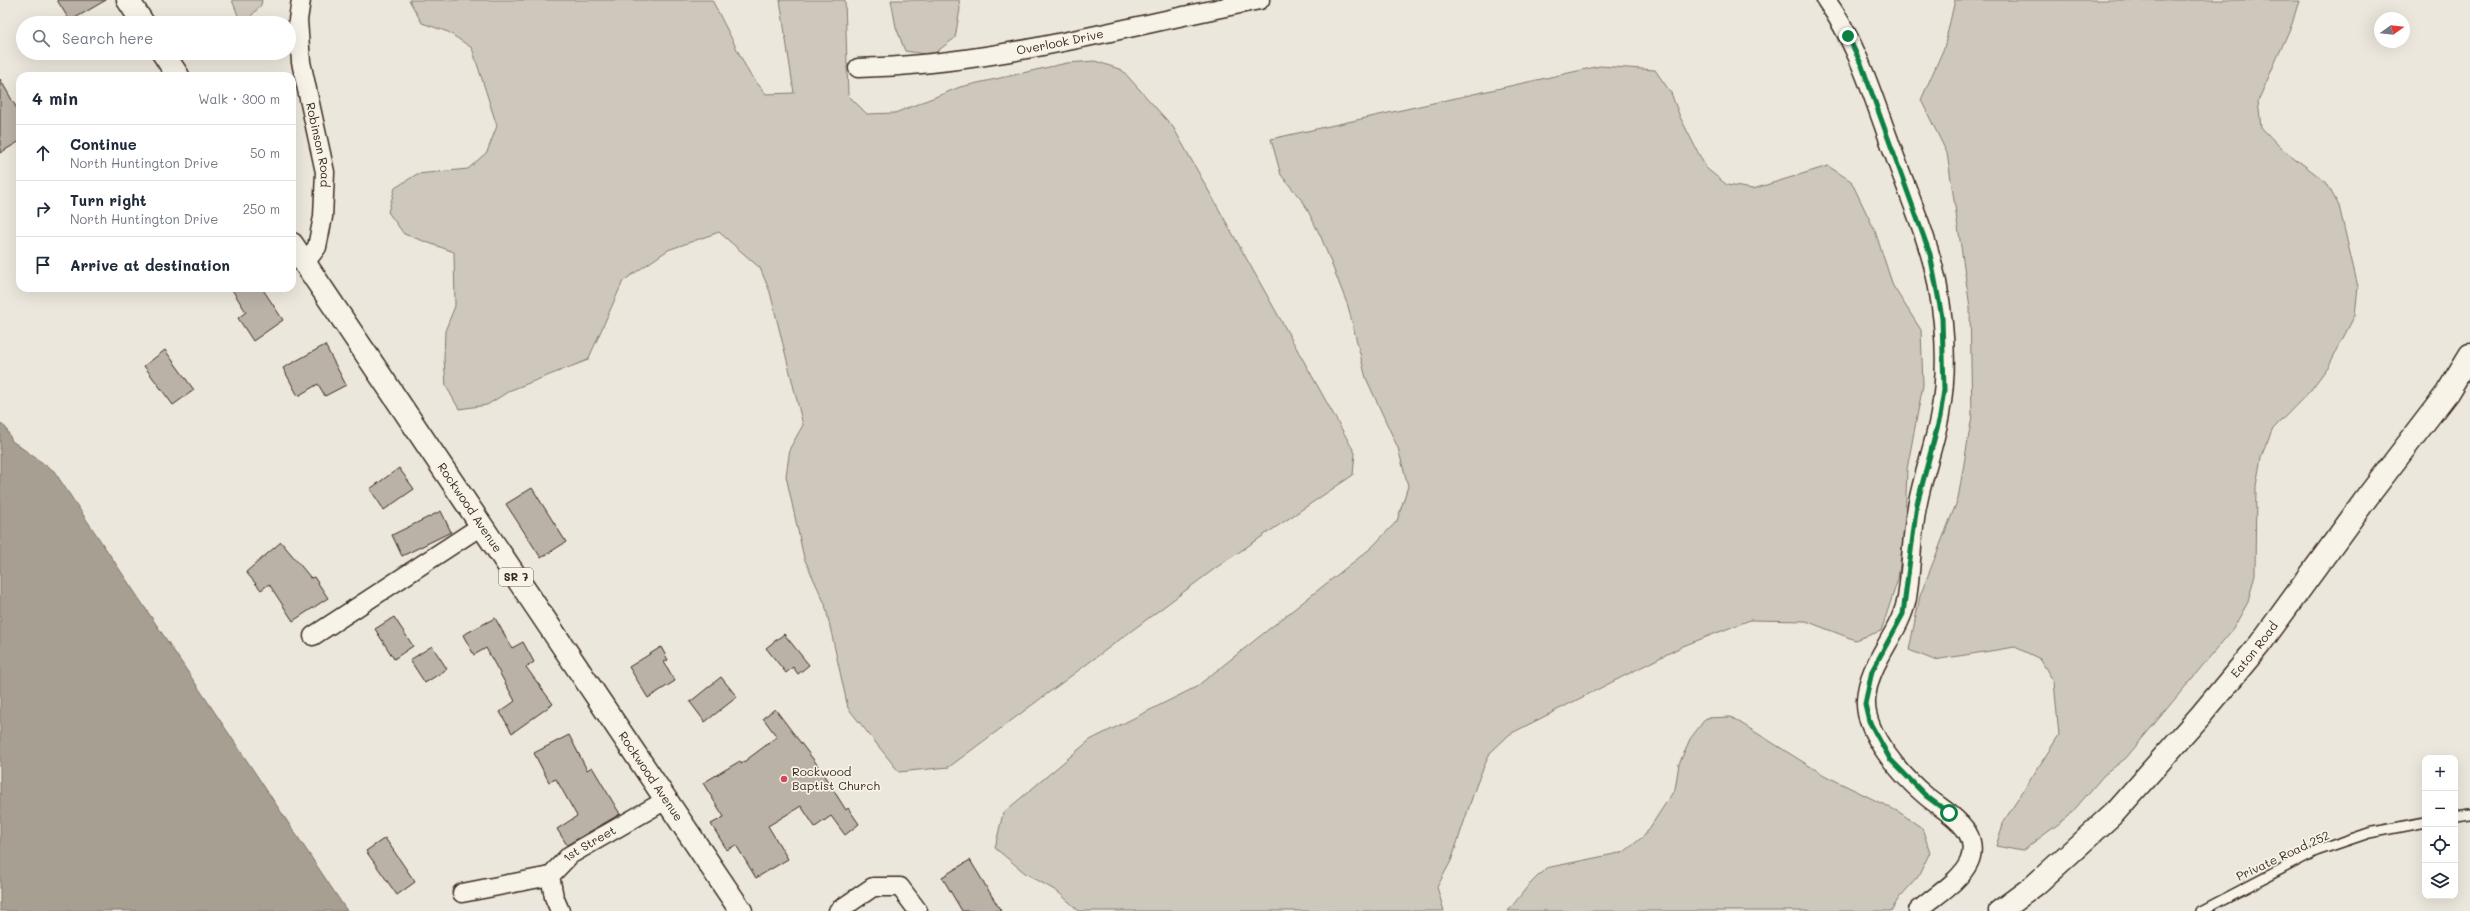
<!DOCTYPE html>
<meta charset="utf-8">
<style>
body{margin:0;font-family:Mali,sans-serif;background:#f6f6f7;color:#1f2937}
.controls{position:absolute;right:12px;bottom:12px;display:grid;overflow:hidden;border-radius:8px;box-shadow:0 4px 16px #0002}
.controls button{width:36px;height:36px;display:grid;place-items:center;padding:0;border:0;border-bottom:1px solid #e0e1e3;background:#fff;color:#1f2937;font:20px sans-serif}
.compass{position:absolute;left:2374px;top:12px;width:36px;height:36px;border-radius:50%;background:#fff;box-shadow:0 4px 16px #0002;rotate:75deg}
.stop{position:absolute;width:12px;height:12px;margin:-9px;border:3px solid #0b8043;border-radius:50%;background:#fff}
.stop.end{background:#0b8043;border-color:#fff;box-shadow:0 1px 4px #0008}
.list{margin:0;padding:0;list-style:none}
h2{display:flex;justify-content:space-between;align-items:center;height:52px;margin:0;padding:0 16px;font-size:17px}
h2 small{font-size:13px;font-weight:400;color:#747a83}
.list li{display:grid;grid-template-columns:26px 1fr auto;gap:12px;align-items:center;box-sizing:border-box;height:56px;padding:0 16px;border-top:1px solid #e0e1e3}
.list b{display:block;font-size:15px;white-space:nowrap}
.list p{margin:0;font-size:13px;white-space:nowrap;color:#747a83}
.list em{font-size:13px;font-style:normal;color:#747a83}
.icon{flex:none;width:22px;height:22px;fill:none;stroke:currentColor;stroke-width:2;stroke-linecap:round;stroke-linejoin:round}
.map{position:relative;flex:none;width:2470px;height:911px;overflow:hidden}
.search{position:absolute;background:#fff;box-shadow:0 4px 16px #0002;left:16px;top:16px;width:280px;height:44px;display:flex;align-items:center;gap:10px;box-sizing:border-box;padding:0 14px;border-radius:22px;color:#747a83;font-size:15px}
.panel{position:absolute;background:#fff;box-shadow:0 4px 16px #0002;left:16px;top:72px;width:280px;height:220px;border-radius:12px}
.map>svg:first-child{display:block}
.green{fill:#cec8bc;stroke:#84796d}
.water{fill:#a89f93;stroke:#7c7064}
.building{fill:#bab2a7;stroke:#3b2a1e}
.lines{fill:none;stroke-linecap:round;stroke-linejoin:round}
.service-casing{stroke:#3b2a1e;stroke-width:12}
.minor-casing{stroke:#3b2a1e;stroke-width:21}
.tertiary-casing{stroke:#3b2a1e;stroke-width:25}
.primary-casing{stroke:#3b2a1e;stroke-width:25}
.service{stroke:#f7f3e8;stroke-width:9}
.minor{stroke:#f7f3e8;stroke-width:18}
.tertiary{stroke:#f7f3e8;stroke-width:22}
.primary{stroke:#f7f3e8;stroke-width:22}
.route{stroke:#0b8043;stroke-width:5}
.poi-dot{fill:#d1495b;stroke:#f7f3e8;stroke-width:1.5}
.labels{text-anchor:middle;stroke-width:3.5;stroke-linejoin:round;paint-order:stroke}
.shield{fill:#f7f3e8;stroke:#73665b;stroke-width:1}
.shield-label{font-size:11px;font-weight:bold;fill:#3b2a1e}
.street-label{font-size:12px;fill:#3b2a1e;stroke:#f7f3e8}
.poi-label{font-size:12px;fill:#3b2a1e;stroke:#f7f3e8;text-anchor:start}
</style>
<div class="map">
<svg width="2470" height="911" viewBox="0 0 2470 911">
<rect width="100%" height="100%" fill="#ece7dc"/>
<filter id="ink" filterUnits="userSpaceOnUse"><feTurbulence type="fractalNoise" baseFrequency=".025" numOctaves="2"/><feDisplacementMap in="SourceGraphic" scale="8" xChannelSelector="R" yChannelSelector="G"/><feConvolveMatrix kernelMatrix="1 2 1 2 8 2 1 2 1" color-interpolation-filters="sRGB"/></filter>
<g filter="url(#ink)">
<g class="green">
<path d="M 232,0 L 262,0 L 261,5 L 245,23 L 241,23 Z"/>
<path d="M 409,0 L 712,0 L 749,73 L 766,94 L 794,93 L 780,0 L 845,0 L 848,95 L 867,114 L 895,113 L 960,87 L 1067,63 L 1095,61 L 1122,70 L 1173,127 L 1355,453 L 1353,475 L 1217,567 L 949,767 L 899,772 L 848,708 L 825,604 L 804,558 L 786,476 L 790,448 L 803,425 L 770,292 L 760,268 L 719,232 L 668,250 L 623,281 L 588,360 L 511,390 L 487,405 L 459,409 L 446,386 L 444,359 L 445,331 L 455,306 L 454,252 L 404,234 L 388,212 L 395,188 L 417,174 L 468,169 L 487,152 L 497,126 L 472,48 L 448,32 L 422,23 Z"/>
<path d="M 891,0 L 959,0 L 960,9 L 955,38 L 932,55 L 905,51 L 896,27 Z"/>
<path d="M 1955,0 L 2299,0 L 2292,24 L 2258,101 L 2261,127 L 2280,147 L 2326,182 L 2339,206 L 2358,287 L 2355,315 L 2328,367 L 2310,391 L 2272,430 L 2261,457 L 2256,486 L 2255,574 L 2248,602 L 2233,629 L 2126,758 L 2104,775 L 2068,817 L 2022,851 L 1996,846 L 2004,821 L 2059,735 L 2054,682 L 2040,659 L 2015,647 L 1934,660 L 1909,650 L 1920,596 L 1958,499 L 1972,416 L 1970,307 L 1947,153 L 1921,100 L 1944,48 Z"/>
<path d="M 1600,66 L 1655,70 L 1671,93 L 1680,117 L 1706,168 L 1727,185 L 1753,189 L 1828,166 L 1851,181 L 1875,231 L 1893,286 L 1921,330 L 1923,385 L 1907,469 L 1905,524 L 1898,579 L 1881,631 L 1855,640 L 1806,621 L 1750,620 L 1683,646 L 1510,734 L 1490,753 L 1478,780 L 1451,861 L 1437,887 L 1444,911 L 1079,911 L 1058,892 L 1025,873 L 995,848 L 1003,813 L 1090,740 L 1196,687 L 1371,548 L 1397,521 L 1408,486 L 1398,448 L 1366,378 L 1348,306 L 1321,237 L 1304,203 L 1281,175 L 1271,139 Z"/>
<path d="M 1731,717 L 1824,775 L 1899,812 L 1922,828 L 1930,852 L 1918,877 L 1899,898 L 1891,911 L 1508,911 L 1528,886 L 1546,868 L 1624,852 L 1645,835 L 1675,789 L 1679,764 L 1690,739 L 1706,718 Z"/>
</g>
<path class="water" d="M 0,423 L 6,428 L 12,441 L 54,471 L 347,911 L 0,911 Z"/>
<g class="building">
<path d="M 57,0 L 106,0 L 70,21 Z"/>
<path d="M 0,79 L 20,114 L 20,141 L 0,153 Z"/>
<path d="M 231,288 L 262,288 L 283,320 L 253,341 L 238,318 L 246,312 Z"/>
<path d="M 325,345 L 346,385 L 325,396 L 318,384 L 298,396 L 283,368 Z"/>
<path d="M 165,350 L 194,390 L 173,405 L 144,366 Z"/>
<path d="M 399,468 L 414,489 L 384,510 L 370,489 Z"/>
<path d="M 532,488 L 566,542 L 541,558 L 506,504 Z"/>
<path d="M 441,511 L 451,532 L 402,556 L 392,535 Z"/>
<path d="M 281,542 L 311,578 L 314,577 L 328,598 L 293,621 L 269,584 L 261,590 L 246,572 Z"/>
<path d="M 394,617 L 413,646 L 394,659 L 375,629 Z"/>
<path d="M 495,618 L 512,648 L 523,642 L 534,662 L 526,667 L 553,704 L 512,733 L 500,712 L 515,701 L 486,648 L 474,655 L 463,635 Z"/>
<path d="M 784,634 L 809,665 L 798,674 L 793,667 L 786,673 L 766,648 Z"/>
<path d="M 432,646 L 447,669 L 425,683 L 410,660 Z"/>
<path d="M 661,647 L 668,660 L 664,662 L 675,681 L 648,698 L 629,667 Z"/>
<path d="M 721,677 L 737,697 L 705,722 L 690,702 Z"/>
<path d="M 775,709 L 816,763 L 846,810 L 848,808 L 859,824 L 845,835 L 831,816 L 815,827 L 801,806 L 768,826 L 788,859 L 756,878 L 736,845 L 727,850 L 711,824 L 724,817 L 703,783 L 740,761 L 741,764 L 777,737 L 763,718 Z"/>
<path d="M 569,735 L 587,770 L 592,767 L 620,814 L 567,845 L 557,829 L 577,816 L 556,779 L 549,782 L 534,753 Z"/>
<path d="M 385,838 L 415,882 L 397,895 L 366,851 Z"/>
<path d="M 970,860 L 1001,911 L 962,911 L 942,877 Z"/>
</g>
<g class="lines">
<g class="service-casing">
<g id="service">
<path d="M 2455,817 L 2470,815"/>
<path d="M 2201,911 L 2316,851 L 2369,833 L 2425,822"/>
</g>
</g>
<g class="minor-casing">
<g id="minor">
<path id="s1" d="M 301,0 L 298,20 L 301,62 L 325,172 L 323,217 L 317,247 L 305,263"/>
<path d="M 1826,0 C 1857,43 1872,94 1890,143 C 1906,189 1927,234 1937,282 C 1945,324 1948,371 1940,414 C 1935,443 1924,472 1918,502 C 1911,533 1912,566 1907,598 C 1900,635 1868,661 1866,700 C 1864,734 1902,776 1926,796 C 1939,807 1955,815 1965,829 C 1972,838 1974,851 1969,862 C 1959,883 1934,896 1918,911"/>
<path id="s2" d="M 858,68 C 995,65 1127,26 1260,0"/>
<path d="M 313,636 L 481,526"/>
<path d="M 462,893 L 550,876"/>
<path id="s3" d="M 560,911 L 554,897 L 550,876 L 570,855 L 666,800"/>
<path d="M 838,911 L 873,887 L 900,887 L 918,911"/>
</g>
</g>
<g class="tertiary-casing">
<g id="tertiary">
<path id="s4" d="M 2000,911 L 2035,885 L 2115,812 L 2201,715 L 2260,644 L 2368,496 L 2447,393 L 2470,355"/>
</g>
</g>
<g class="primary-casing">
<g id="primary">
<path d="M 128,0 L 143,23"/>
<path d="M 163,53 L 178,76"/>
<path id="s5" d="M 292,244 L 741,911"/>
</g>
</g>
<use href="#service" class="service"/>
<use href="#minor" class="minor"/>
<use href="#tertiary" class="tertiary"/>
<use href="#primary" class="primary"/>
</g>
</g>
<g class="lines" filter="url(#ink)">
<path class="route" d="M 1848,36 L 1862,66 L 1930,254 L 1942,317 L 1944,390 L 1940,417 L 1917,504 L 1903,614 L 1872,671 L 1865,704 L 1869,721 L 1890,759 L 1926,796 L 1949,813"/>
</g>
<circle class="poi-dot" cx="784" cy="779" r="4"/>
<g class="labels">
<rect class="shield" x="499" y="568" width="34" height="18" rx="3"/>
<g class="shield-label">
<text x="516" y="581">SR 7</text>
</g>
<g class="street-label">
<text dy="4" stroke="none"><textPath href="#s2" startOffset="204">Overlook Drive</textPath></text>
<text dy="4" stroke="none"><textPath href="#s1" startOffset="147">Robinson Road</textPath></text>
<text dy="4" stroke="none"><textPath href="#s5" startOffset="318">Rockwood Avenue</textPath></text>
<text dy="4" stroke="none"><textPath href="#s4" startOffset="366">Eaton Road</textPath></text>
<text dy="4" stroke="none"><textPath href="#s5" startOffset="642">Rockwood Avenue</textPath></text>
<text dy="4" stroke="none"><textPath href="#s3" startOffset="88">1st Street</textPath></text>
<text transform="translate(2283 856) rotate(-25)" y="4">Private Road 252</text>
</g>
<g class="poi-label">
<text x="792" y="776">Rockwood<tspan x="792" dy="14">Baptist Church</tspan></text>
</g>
</g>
</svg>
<div class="controls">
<button>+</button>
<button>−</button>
<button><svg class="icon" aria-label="locate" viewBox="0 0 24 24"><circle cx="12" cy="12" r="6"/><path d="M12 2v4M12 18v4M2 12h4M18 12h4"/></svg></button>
<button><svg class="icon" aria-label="layers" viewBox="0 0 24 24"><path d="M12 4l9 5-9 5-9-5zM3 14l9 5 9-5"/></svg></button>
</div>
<svg class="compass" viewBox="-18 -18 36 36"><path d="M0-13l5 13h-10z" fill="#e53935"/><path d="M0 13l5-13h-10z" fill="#747a83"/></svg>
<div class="stop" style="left:1949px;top:813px"></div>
<div class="stop end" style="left:1848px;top:36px"></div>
<div class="search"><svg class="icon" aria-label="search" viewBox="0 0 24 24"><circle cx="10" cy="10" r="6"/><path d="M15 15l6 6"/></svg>Search here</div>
<section class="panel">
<h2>4 min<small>Walk · 300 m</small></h2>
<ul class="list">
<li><svg class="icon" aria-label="ahead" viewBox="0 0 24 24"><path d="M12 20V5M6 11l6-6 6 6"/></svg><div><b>Continue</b><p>North Huntington Drive</p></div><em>50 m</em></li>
<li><svg class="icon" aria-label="right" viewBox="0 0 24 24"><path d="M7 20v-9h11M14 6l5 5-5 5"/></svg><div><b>Turn right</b><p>North Huntington Drive</p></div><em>250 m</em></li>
<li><svg class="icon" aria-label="arrive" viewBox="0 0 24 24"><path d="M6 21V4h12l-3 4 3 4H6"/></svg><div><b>Arrive at destination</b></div></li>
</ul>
</section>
</div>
